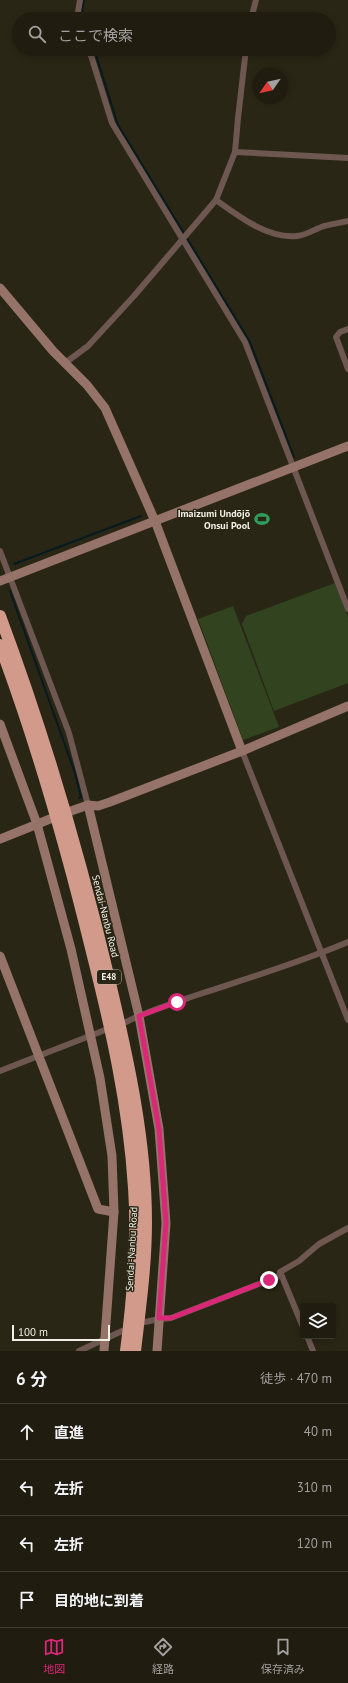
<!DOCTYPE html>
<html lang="ja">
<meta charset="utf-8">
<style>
body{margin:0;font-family:"PT Sans","Noto Sans JP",sans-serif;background:#2d291e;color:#f1f3f6}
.controls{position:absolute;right:12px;bottom:12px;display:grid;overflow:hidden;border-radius:4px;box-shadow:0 2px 6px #0003}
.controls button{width:36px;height:36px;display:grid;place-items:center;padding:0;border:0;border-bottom:1px solid #3d3a30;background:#201c10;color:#f1f3f6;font:20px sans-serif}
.compass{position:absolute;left:252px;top:68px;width:36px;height:36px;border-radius:50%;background:#201c10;box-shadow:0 2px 6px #0003;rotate:236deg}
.scale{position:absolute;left:12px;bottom:10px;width:98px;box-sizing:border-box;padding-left:4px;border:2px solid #f2efe5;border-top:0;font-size:11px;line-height:14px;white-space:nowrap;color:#f2efe5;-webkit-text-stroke:3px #2a2615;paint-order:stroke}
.stop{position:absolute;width:12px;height:12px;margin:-9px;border:3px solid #db2777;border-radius:50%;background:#fff}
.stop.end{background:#db2777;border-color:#fff;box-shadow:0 1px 4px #0008}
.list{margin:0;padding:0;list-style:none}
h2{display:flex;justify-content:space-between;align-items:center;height:52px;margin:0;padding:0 16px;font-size:17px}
h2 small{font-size:13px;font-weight:400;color:#a2a19f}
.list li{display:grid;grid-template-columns:26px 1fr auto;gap:12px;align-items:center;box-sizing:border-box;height:56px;padding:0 16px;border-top:1px solid #3d3a30}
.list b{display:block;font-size:15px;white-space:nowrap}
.list em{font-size:13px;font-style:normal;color:#a2a19f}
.icon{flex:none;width:22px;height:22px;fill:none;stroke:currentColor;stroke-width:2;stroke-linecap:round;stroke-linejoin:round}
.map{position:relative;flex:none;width:348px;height:1351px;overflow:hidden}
.search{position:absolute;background:#201c10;box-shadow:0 2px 6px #0003;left:12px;right:12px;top:12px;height:44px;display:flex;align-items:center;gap:10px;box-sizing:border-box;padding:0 14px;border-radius:22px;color:#a2a19f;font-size:15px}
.sheet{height:276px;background:#201c10}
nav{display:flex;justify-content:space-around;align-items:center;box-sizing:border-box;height:56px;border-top:1px solid #3d3a30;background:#201c10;font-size:11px;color:#a2a19f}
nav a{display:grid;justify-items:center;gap:2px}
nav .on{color:#db2777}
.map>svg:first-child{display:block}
.green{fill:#31441f}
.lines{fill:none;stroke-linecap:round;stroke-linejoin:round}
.stream{stroke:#061a1f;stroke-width:2}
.street{stroke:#6e5751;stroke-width:6}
.secondary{stroke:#967368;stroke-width:9}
.highway{stroke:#d29a8a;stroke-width:12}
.route{stroke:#db2777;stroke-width:5}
.labels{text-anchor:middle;stroke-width:3;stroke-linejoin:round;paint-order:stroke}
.shield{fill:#2a2615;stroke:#b6b3a7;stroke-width:1}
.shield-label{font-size:9px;font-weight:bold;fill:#f2efe5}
.poi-label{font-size:10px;font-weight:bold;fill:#f2efe5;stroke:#2a2615;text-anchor:end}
.street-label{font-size:10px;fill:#f2efe5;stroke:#2a2615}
</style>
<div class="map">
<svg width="348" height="1351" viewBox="0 0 348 1351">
<rect width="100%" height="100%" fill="#2a2615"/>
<g class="green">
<path d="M 335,583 L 348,617 L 348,683 L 274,711 L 242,624 L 246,616 Z"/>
<path d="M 233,606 L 279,727 L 243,740 L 198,619 Z"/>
</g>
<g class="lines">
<g class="stream">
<path d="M 84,0 L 82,10 L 85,19"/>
<path d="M 94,49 L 118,125 L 250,342 L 294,457"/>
<path d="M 14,564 L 141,516"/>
<path d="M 10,591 L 75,773 L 81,797 L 79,798"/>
</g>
<g class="street">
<path d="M 80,19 L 78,12 L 80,0"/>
<path d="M 251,19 L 256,0"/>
<path d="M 89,49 L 112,123 L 245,342 L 348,609"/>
<path d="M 235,152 L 348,158"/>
<path d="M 216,200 C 238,216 268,239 297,236 C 307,235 315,229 324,226 C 331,224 340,223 348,221"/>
<path d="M 348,329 L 340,332 L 336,337 L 348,369"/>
<path d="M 65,363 L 88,346 L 134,296 L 216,200 L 235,152 L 238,118 L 246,49"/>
<path d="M 0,551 L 69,733 L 88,805"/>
<path d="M 242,751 L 348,1020"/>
<path d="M 126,1022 C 150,1010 177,1002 203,993 C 252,977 301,962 348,942"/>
<path d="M 0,1071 L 105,1030"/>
<path d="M 281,1274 L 303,1327"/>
<path d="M 145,1322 L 159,1319 L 171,1318 L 277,1277 L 281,1274 L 280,1272 L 299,1261 L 319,1244 L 348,1228"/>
<path d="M 307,1336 L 313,1351"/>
<path d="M 79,1351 L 122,1331"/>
</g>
<g class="secondary">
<path d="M 0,288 L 53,351 L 87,385 L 105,408 L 155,521 L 242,751"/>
<path d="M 0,581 L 348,446"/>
<path d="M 0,724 L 37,824 L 71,949 L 100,1078 L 112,1156 L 114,1212 L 104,1351"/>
<path d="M 88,805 L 139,1016 L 159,1129 L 166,1223 L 157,1351"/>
<path d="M 71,811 L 88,805 L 98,806 L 110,802 L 242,751 L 348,706"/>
<path d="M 0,839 L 50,819"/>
<path d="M 0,956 L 98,1209 L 114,1212"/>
</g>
<g class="highway">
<path d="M 0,616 C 44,734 80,856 109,979 C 128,1059 146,1140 146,1222 C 146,1265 140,1308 135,1351"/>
<path d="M 0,645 C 37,744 66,846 91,948 C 111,1027 129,1106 134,1188 C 138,1242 133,1297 126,1351"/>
</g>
</g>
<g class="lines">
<path class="route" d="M 177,1002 L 139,1016 L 159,1129 L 166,1223 L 159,1318 L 171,1318 L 269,1280"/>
</g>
<defs>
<g id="stadium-bare" transform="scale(1.2)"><path d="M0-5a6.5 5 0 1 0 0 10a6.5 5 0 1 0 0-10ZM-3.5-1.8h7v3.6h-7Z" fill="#2e9e5b" stroke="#2a2615" stroke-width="2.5" paint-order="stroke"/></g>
</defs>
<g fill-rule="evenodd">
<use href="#stadium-bare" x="262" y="519"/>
</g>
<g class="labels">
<rect class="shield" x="97" y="970" width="24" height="14" rx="3"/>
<g class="shield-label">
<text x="109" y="980">E48</text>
</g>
<g class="poi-label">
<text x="250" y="517">Imaizumi Undōjō<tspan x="250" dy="12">Onsui Pool</tspan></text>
</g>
<g class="street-label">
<text transform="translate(106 916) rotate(76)" y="4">Sendai-Nanbu Road</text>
<text transform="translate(131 1249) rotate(-87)" y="4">Sendai-Nanbu Road</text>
</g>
</g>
</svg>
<div class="controls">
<button><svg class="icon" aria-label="layers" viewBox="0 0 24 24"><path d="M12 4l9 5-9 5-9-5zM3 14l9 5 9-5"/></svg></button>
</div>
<svg class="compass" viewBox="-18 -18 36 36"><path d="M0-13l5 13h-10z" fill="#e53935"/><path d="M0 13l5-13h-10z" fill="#a2a19f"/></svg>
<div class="scale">100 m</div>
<div class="stop" style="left:177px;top:1002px"></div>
<div class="stop end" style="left:269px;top:1280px"></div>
<div class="search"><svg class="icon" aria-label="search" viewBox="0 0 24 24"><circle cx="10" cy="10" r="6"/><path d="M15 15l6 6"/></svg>ここで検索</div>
</div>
<section class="sheet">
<h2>6 分<small>徒歩 · 470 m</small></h2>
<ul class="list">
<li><svg class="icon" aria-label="ahead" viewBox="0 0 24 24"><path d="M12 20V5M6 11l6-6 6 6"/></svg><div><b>直進</b></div><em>40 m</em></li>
<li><svg class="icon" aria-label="left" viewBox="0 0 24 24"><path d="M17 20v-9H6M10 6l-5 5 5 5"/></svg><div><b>左折</b></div><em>310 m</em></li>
<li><svg class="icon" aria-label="left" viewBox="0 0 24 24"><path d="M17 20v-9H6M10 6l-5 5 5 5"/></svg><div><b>左折</b></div><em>120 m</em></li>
<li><svg class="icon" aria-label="arrive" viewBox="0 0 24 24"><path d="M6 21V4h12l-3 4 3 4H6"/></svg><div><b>目的地に到着</b></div></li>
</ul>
</section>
<nav>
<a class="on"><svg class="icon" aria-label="map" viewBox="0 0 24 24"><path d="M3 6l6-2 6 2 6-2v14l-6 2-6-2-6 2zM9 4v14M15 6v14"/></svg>地図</a>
<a><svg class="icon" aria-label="directions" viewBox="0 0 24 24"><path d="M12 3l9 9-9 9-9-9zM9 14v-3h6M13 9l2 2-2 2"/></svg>経路</a>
<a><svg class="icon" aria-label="saved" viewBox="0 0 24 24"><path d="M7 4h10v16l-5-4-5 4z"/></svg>保存済み</a>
</nav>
